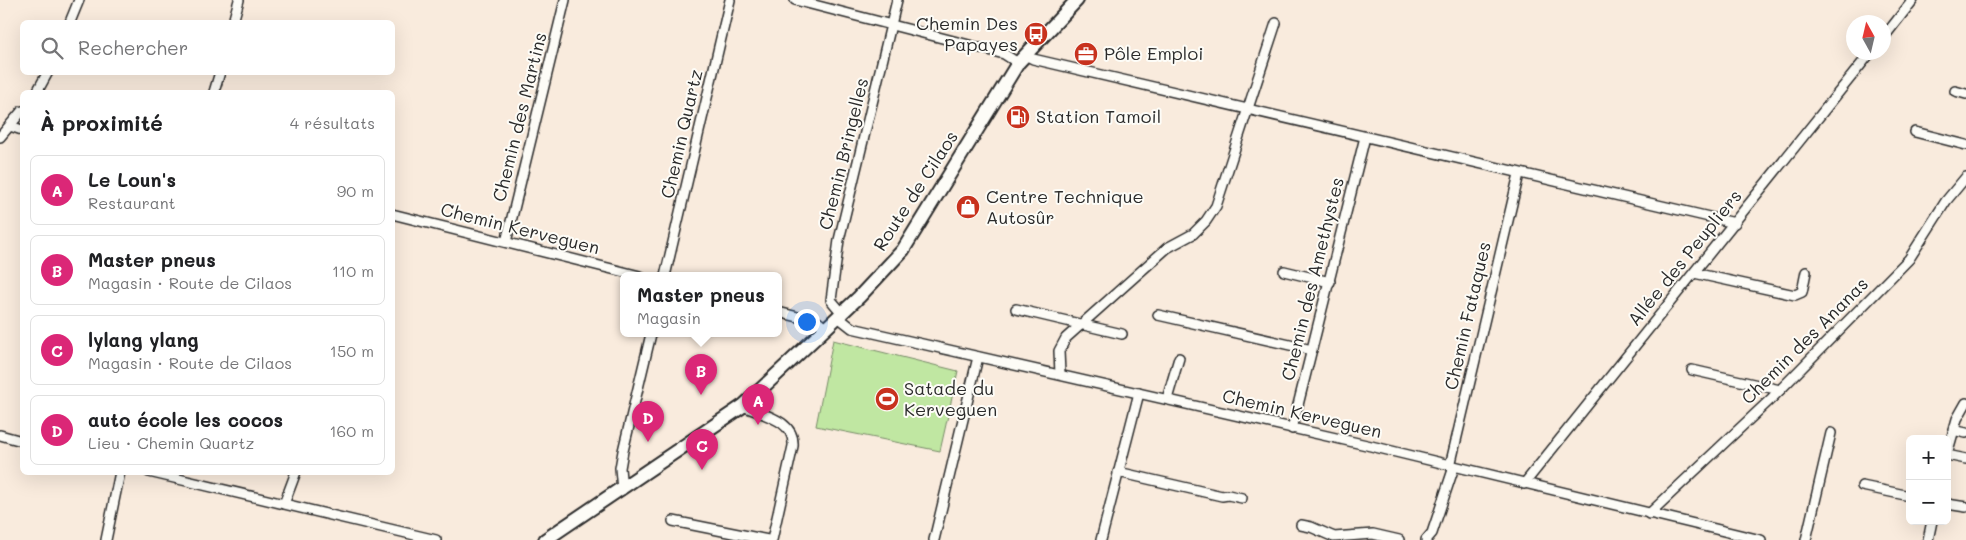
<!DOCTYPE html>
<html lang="fr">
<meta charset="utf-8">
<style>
body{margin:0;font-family:Mali,sans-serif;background:#f2f2f2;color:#202124}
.controls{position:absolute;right:15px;bottom:15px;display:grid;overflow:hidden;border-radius:8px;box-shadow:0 5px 20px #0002}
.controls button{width:45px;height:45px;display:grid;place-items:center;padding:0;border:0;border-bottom:1px solid #e0e0e0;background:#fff;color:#202124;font:25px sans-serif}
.compass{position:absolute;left:1846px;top:15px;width:45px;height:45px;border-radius:50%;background:#fff;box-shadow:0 5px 20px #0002;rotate:352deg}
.you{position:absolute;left:806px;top:321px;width:18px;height:18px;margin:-12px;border:4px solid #fff;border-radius:50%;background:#1a73e8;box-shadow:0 0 0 8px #1a73e833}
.badge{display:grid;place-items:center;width:32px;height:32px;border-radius:50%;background:#db2777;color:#fff;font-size:16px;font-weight:700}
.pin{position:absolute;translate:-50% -41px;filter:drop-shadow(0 1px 2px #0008)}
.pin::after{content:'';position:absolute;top:26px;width:18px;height:15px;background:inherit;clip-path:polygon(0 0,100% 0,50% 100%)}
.popup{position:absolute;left:620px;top:272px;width:162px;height:65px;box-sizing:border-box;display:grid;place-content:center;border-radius:8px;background:#fff;filter:drop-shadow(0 1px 4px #0005);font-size:16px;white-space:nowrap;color:#757577}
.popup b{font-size:19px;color:#202124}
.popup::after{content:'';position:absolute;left:50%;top:100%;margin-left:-10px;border:10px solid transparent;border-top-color:#fff}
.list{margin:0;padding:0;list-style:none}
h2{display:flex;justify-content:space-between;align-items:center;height:65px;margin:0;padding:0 20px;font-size:21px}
h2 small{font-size:16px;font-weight:400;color:#757577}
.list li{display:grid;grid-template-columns:32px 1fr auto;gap:15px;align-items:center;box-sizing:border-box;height:70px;margin:0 10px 10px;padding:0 10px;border:1px solid #e0e0e0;border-radius:8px}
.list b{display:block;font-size:19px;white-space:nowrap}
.list p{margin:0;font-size:16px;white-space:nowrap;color:#757577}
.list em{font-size:16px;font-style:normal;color:#757577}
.icon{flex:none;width:28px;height:28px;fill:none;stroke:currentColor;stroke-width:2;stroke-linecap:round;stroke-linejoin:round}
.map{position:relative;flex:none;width:1966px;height:540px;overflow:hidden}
.search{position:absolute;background:#fff;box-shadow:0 5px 20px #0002;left:20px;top:20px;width:375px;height:55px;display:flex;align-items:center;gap:12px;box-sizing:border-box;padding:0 18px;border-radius:8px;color:#757577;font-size:19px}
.panel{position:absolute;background:#fff;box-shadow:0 5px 20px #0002;left:20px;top:90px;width:375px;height:385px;border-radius:8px}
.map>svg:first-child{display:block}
.green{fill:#c0e7a2;stroke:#768966}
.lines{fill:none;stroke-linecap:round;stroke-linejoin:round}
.minor-casing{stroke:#2b2b2b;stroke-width:12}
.secondary-casing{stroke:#2b2b2b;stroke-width:16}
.minor{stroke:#fdfcf7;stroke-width:9}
.secondary{stroke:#fdfcf7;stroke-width:12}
.labels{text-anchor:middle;stroke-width:4;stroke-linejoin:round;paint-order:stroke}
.poi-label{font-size:18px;fill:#2b2b2b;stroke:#fdfcf7;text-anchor:start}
.street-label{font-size:18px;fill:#2b2b2b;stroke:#fdfcf7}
</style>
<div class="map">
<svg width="1966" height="540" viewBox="0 0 1966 540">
<rect width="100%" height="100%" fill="#f9ebdd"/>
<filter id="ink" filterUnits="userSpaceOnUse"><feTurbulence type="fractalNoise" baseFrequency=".02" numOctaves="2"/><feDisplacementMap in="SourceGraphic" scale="10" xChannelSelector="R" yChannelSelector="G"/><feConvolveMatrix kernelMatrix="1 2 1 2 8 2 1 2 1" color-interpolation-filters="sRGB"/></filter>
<g filter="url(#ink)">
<path class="green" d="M 833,340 L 958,371 L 940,451 L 816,426 Z"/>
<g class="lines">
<g class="minor-casing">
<g id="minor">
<path d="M 795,0 L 1004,54 L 1018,63"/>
<path d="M 70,22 L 79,0"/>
<path d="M 233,22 L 239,0"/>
<path d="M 1884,37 L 1913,0"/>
<path d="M 1025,55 L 1033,59 L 1735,223"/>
<path d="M 1955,91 L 1966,94"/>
<path d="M 37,92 L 48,72"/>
<path d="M 214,92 L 220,72"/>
<path d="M 10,126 L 22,130"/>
<path d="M 1915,132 L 1966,145"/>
<path d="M 0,137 L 22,111"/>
<path d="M 392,214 L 640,276"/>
<path d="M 506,242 L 565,0"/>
<path d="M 1284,271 L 1330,282"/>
<path d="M 1694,273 L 1795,295 L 1802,292 L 1806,272"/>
<path d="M 665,276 L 730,0"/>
<path d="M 1016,309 L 1122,334"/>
<path d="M 778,312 L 818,322 L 826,329"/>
<path d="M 842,313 L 831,300 L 839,240 L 897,0"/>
<path d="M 1158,315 L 1312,350"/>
<path d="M 838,317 L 852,328 L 1371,446 L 1761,540"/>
<path d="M 1692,370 L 1780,390"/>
<path d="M 1060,374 L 1059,351 L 1066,338 L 1167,248 L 1193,234 L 1206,221 L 1216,206 L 1276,23"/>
<path d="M 1167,399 L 1179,358"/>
<path d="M 743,406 C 763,415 795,420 793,446 L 772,540"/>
<path d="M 1292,429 L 1365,137"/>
<path d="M 1953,430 L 1966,433"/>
<path d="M 0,435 L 22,441"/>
<path d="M 1947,454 L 1957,419 L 1966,403"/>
<path d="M 1947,455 L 1966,459"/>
<path d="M 1450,466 L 1519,174"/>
<path d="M 149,472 L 436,540"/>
<path d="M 1118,472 L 1222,496 L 1228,495 L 1242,498"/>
<path d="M 1524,484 L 1871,52"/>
<path d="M 1862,486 L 1910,496"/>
<path d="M 622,490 L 620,468 L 623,451 L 651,334"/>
<path d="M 284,504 L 296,472"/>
<path d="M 1947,504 L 1966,507"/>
<path d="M 1649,514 L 1772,398 L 1909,259 L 1946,201 L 1966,177"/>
<path d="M 673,521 L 768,540"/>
<path d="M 1301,525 L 1311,527 L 1334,537 L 1373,534 L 1399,540"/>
<path d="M 106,540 L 120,472"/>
<path d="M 934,540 L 978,357"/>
<path d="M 1101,540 L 1139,393"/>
<path d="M 1426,540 L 1432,533 L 1454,467"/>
<path d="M 1806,540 L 1831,433"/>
<path d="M 1928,540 L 1932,521"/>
</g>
</g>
<g class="secondary-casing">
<path id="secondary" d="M 545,540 L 743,406 L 859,297 L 903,250 L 1018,63 L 1077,0"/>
</g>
<use href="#minor" class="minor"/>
<use href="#secondary" class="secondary"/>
</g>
</g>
<defs>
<g id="bus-disc" transform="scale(1.25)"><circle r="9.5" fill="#c8321e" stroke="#fdfcf7"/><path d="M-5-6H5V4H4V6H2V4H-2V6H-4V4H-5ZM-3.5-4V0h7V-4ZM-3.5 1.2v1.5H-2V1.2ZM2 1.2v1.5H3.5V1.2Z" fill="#fff"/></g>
<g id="office-disc" transform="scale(1.25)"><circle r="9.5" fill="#c8321e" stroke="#fdfcf7"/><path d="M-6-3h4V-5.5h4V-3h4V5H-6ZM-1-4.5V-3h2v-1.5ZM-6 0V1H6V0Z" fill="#fff"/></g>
<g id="fuel-disc" transform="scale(1.25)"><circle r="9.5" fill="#c8321e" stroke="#fdfcf7"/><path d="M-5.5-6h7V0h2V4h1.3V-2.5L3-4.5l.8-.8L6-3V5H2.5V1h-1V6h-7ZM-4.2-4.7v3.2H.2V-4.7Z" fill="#fff"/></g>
<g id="shop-disc" transform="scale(1.25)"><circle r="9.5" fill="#c8321e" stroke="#fdfcf7"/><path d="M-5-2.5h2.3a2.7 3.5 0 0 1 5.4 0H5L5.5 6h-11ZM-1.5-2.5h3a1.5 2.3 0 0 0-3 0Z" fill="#fff"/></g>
<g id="stadium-disc" transform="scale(1.25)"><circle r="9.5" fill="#c8321e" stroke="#fdfcf7"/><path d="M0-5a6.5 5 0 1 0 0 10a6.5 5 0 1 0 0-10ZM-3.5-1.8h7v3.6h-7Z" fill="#fff"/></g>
</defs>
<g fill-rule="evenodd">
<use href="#bus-disc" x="1036" y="34"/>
<use href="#office-disc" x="1086" y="54"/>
<use href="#fuel-disc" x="1018" y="117"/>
<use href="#shop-disc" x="968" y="207"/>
<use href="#stadium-disc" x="887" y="399"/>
</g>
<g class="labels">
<g class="poi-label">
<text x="1018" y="30" text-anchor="end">Chemin Des<tspan x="1018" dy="21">Papayes</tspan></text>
<text x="1104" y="60">Pôle Emploi</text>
<text x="1036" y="123">Station Tamoil</text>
<text x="986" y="203">Centre Technique<tspan x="986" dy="21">Autosûr</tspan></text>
<text x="904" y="395">Satade du<tspan x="904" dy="21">Kerveguen</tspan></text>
</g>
<g class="street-label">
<text transform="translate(520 117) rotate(-76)" y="6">Chemin des Martins</text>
<text transform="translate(682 134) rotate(-77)" y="6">Chemin Quartz</text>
<text transform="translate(844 154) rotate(-76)" y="6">Chemin Bringelles</text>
<text transform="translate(916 191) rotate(-57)" y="6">Route de Cilaos</text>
<text transform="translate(520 229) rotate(14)" y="6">Chemin Kerveguen</text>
<text transform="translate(1685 258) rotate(-51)" y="6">Allée des Peupliers</text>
<text transform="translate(1313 279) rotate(-76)" y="6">Chemin des Amethystes</text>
<text transform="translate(1468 316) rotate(-77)" y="6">Chemin Fataques</text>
<text transform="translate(1805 341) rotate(-45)" y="6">Chemin des Ananas</text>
<text transform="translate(1302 414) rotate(13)" y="6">Chemin Kerveguen</text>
</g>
</g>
</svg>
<div class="controls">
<button>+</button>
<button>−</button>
</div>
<svg class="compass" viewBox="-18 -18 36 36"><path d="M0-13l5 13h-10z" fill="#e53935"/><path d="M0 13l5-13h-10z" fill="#757577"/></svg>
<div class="you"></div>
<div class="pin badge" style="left:758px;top:425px">A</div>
<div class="pin badge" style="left:701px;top:395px">B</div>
<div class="popup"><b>Master pneus</b>Magasin</div>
<div class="pin badge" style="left:702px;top:470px">C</div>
<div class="pin badge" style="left:648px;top:442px">D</div>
<div class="search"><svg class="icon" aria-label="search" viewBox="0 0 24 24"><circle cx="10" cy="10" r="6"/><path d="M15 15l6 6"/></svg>Rechercher</div>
<section class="panel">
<h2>À proximité<small>4 résultats</small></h2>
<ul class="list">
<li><span class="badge">A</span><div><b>Le Loun's</b><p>Restaurant</p></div><em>90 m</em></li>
<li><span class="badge">B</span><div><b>Master pneus</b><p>Magasin · Route de Cilaos</p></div><em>110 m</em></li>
<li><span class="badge">C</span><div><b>lylang ylang</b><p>Magasin · Route de Cilaos</p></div><em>150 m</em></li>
<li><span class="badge">D</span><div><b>auto école les cocos</b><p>Lieu · Chemin Quartz</p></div><em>160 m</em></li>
</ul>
</section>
</div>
